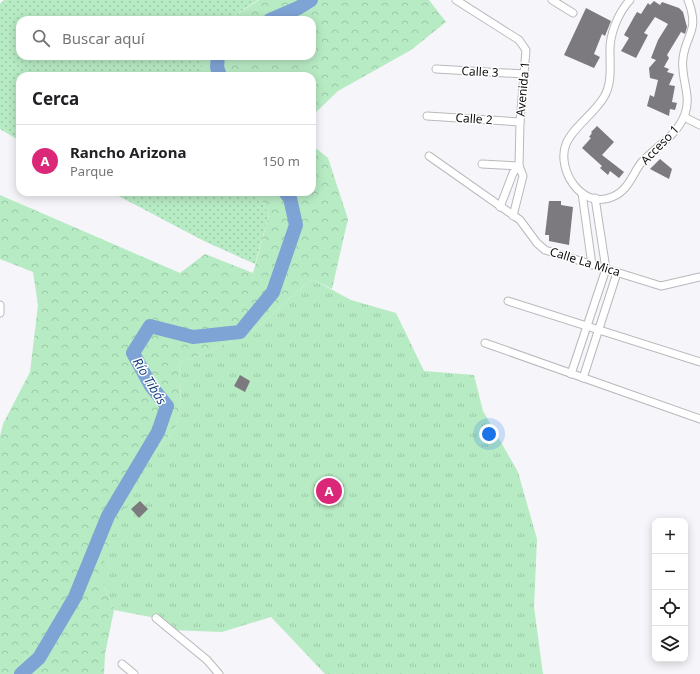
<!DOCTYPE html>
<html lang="es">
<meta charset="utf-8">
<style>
body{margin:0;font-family:"Noto Sans",sans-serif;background:#f6f6f6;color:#202124}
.controls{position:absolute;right:12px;bottom:12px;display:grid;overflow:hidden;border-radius:8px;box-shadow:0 2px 10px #0003}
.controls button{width:36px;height:36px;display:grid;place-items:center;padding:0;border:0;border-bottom:1px solid #e0e0e0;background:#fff;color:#202124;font:20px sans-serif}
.you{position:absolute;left:489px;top:434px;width:14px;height:14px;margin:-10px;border:3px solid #fff;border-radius:50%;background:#1a73e8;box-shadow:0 0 0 6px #1a73e833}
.badge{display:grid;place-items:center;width:26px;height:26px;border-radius:50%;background:#db2777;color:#fff;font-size:13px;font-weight:700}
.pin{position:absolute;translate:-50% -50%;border:2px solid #fff;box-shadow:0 1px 4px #0006}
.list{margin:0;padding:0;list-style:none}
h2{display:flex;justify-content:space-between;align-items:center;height:52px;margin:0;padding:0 16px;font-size:17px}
h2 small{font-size:13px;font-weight:400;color:#757577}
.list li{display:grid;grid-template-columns:26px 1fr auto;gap:12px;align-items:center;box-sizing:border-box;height:72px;padding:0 16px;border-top:1px solid #e0e0e0}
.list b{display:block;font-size:15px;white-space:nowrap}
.list p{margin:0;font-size:13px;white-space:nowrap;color:#757577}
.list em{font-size:13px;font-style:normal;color:#757577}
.icon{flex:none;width:22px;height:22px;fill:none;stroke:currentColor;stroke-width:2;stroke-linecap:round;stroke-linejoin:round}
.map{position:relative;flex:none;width:700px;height:674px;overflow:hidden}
.search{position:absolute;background:#fff;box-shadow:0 2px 10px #0003;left:16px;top:16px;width:300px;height:44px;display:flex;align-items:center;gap:10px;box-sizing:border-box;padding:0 14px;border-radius:12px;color:#757577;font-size:15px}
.panel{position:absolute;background:#fff;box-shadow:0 2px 10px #0003;left:16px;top:72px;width:300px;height:124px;border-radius:12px}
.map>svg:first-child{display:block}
.grass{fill:url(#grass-dots)}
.forest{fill:url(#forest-crowns)}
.park{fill:url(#park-tufts)}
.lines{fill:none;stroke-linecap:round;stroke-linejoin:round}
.river{stroke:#7ea3d5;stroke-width:14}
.building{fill:#7c7a7e}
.street-casing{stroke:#b9b8bc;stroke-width:9}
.street{stroke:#fff;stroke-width:7}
.labels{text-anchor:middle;stroke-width:3;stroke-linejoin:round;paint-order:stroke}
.street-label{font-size:12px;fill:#111012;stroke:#fff}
.water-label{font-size:13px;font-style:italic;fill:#164582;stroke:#fff}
</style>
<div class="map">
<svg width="700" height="674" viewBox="0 0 700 674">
<defs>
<pattern id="grass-dots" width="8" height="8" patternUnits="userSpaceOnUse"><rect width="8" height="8" fill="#b7ebc4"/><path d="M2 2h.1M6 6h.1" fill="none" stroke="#9cc8a7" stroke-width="1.8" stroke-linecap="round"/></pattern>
<pattern id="forest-crowns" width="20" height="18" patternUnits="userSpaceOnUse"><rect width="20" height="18" fill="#b7ebc4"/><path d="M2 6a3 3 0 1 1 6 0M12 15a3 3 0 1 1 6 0" fill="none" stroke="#9cc8a7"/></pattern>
<pattern id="park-tufts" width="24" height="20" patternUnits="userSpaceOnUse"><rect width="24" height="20" fill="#b7ebc4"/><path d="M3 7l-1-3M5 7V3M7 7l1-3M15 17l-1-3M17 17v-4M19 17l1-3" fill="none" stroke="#9cc8a7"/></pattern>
</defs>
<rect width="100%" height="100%" fill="#f6f5f9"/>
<g class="grass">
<path d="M 4,0 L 258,0 L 228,20 L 20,20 L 20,56 L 204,56 L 202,69 L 203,76 L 20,76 L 20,141 L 0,129 L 0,4 Z"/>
<path d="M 111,192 L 258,192 L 269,215 L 255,264 L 204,241 Z"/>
</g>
<g class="forest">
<path d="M 259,0 L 429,0 L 446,22 L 411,50 L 338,91 L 312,116 L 312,76 L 203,76 L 202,69 L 204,56 L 312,56 L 312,20 L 228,20 Z"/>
<path d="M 312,145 L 328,158 L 348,219 L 332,289 L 312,279 L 258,327 L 210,352 L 179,363 L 181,401 L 175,429 L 149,459 L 102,581 L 114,610 L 105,654 L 104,674 L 0,674 L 0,436 L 3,424 L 30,372 L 38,305 L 33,272 L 0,259 L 0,195 L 180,273 L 205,254 L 253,273 L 269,215 L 258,192 L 312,192 Z"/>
</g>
<path class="park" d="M 312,279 L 351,300 L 396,313 L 424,371 L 474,375 L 483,411 L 518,472 L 537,539 L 534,607 L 543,674 L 325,674 L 271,617 L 222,632 L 169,630 L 156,618 L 114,610 L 102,581 L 105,555 L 149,459 L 175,429 L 181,401 L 179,363 L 210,352 L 258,327 Z"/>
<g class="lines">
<g class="river">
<path d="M 270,20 L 298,8 L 311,0"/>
<path d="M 218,56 L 217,67 L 220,76"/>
<path d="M 21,674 L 39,658 L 75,597 L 108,516 L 158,432 L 167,406 L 151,386 L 133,353 L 150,326 L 193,337 L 240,332 L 273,292 L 296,225 L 290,198 L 285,192"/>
</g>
</g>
<g class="building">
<path d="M 654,1 L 660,5 L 662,2 L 679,8 L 683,12 L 687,27 L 685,34 L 681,32 L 667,55 L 669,58 L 664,67 L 669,69 L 667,72 L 674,74 L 669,85 L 675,86 L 672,102 L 677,103 L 675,110 L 670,109 L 669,116 L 647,106 L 650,95 L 654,97 L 658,80 L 650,78 L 649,68 L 656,60 L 651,58 L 658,40 L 668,24 L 655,17 L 644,33 L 648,35 L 636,58 L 621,51 L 629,38 L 624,35 L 634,17 L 637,12 L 641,14 L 648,3 L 650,5 Z"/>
<path d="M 586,8 L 611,21 L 605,36 L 602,34 L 594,54 L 600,57 L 594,68 L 564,55 Z"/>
<path d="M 597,126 L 614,142 L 602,155 L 624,172 L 619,178 L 610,171 L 608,175 L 600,168 L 602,166 L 582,148 L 591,138 L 589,137 L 592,133 L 591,132 Z"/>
<path d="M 660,159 L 672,169 L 669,179 L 650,169 Z"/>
<path d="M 549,201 L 561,201 L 561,205 L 573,207 L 569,245 L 549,241 L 549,235 L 545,235 Z"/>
<path d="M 240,375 L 250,381 L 245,392 L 234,386 Z"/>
<path d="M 140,501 L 148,509 L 139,518 L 131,509 Z"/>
</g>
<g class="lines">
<g class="street-casing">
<g id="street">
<path d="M 456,0 L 519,40 L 526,50 L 520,122 L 519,166 L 523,176 L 513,216"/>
<path d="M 552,0 L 573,13"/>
<path d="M 630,0 C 618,13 609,35 610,53 C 610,68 612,83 604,97 C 594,114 573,127 566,144 C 556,170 582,210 612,197 C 628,191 632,175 641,163 C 656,146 677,136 685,114 C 692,95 680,77 683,58 C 686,34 700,31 688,0"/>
<path d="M 436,69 L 525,74"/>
<path d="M 427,116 L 520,122"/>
<path d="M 684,117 L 700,125"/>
<path d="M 429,156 L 520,220 L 537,243 L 545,250 L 661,286 L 700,277"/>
<path d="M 482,164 L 519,166"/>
<path d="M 582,193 L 592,265"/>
<path d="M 500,207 L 513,173 L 519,166"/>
<path d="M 508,301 L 700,362"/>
<path d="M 0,305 L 0,313"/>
<path d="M 485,343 L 700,419"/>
<path d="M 571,374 L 606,269 L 595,198"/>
<path d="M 583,378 L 617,273"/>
<path d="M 156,618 L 207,660 L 219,674"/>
<path d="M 122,664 L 134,674"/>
</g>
</g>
<use href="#street" class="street"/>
</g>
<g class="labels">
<g class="street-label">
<text transform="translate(480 72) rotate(3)" y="4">Calle 3</text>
<text transform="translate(523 89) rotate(-85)" y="4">Avenida 1</text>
<text transform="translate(474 119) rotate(4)" y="4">Calle 2</text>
<text transform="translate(660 145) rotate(-46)" y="4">Acceso 1</text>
<text transform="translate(585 262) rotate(17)" y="4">Calle La Mica</text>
</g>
<g class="water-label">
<text transform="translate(150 381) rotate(59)" y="5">Río Tibás</text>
</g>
</g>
</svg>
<div class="controls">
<button>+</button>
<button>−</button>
<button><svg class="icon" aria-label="locate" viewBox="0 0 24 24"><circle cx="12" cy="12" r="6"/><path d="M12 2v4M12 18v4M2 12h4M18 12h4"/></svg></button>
<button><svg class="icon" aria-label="layers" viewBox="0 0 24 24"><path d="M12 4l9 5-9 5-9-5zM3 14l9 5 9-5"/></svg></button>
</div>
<div class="you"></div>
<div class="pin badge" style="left:329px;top:491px">A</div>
<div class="search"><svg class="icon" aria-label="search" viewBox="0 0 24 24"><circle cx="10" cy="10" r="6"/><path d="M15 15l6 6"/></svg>Buscar aquí</div>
<section class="panel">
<h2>Cerca<small></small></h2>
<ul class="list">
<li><span class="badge">A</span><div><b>Rancho Arizona</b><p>Parque</p></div><em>150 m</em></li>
</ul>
</section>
</div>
